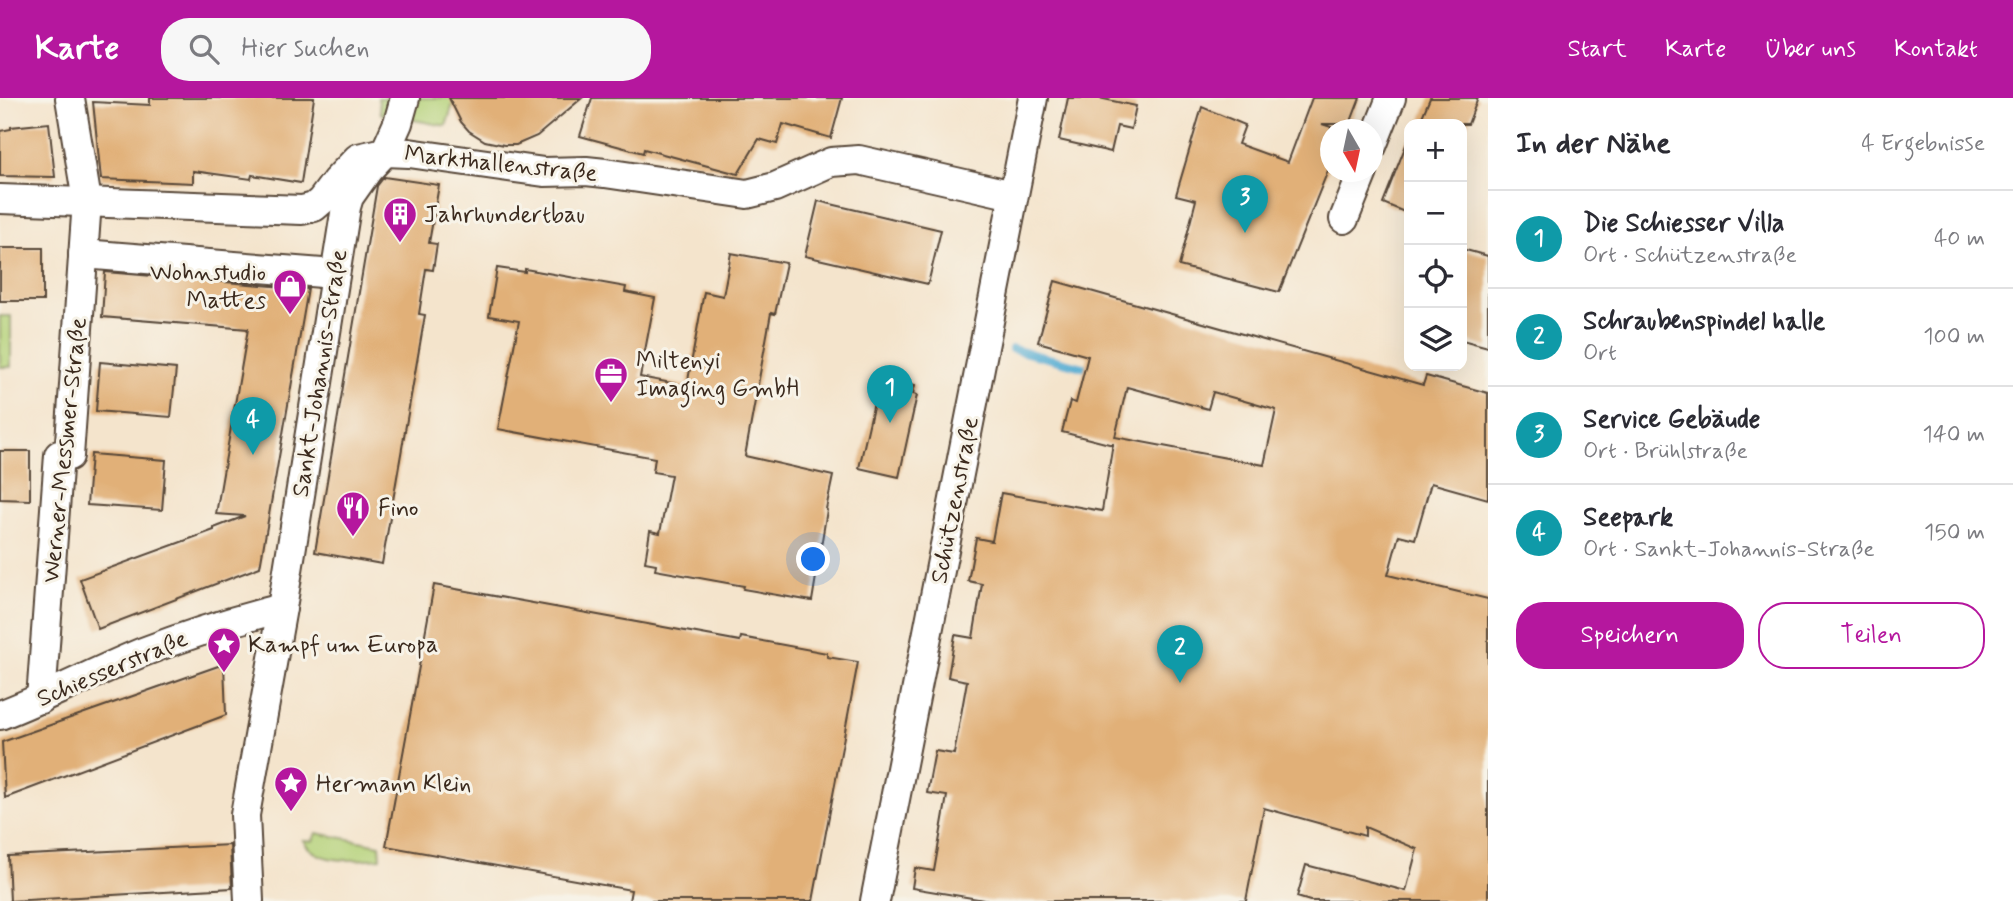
<!DOCTYPE html>
<html lang="de">
<meta charset="utf-8">
<style>
body{margin:0;font-family:Mynerve,sans-serif;background:#f7f7f7;color:#2b2b33}
.controls{position:absolute;right:21px;top:21px;display:grid;overflow:hidden;border-radius:14px;box-shadow:0 7px 28px #0002}
.controls button{width:63px;height:63px;display:grid;place-items:center;padding:0;border:0;border-bottom:2px solid #e1e1e2;background:#fff;color:#2b2b33;font:35px sans-serif}
.compass{position:absolute;left:1320px;top:21px;width:63px;height:63px;border-radius:50%;background:#fff;box-shadow:0 7px 28px #0002;rotate:171deg}
.you{position:absolute;left:814px;top:462px;width:24px;height:24px;margin:-18px;border:5px solid #fff;border-radius:50%;background:#1a73e8;box-shadow:0 0 0 10px #1a73e833}
.badge{display:grid;place-items:center;width:46px;height:46px;border-radius:50%;background:#b5179e;color:#fff;font-size:23px;font-weight:700}
.pin{position:absolute;translate:-50% -58px;filter:drop-shadow(0 2px 4px #0008)}
.pin::after{content:'';position:absolute;top:37px;width:24px;height:21px;background:inherit;clip-path:polygon(0 0,100% 0,50% 100%)}
.list{margin:0;padding:0;list-style:none}
h2{display:flex;justify-content:space-between;align-items:center;height:91px;margin:0;padding:0 28px;font-size:30px}
h2 small{font-size:23px;font-weight:400;color:#7c7c81}
.list li{display:grid;grid-template-columns:46px 1fr auto;gap:21px;align-items:center;box-sizing:border-box;height:98px;padding:0 28px;border-top:2px solid #e1e1e2}
.list b{display:block;font-size:26px;white-space:nowrap}
.list p{margin:0;font-size:23px;white-space:nowrap;color:#7c7c81}
.list em{font-size:23px;font-style:normal;color:#7c7c81}
.actions{display:flex;gap:14px;padding:21px 28px}
.actions a{flex:1;padding:16px 0;border:2px solid #b5179e;border-radius:28px;text-align:center;font-size:24px;color:#b5179e}
.actions .main{background:#b5179e;color:#fff}
.icon{flex:none;width:38px;height:38px;fill:none;stroke:currentColor;stroke-width:2;stroke-linecap:round;stroke-linejoin:round}
.map{position:relative;flex:none;width:1488px;height:803px;overflow:hidden}
header{display:flex;align-items:center;gap:42px;box-sizing:border-box;height:98px;padding:0 35px;background:#b5179e;color:#fff}
header strong{font-size:33px}
nav{display:flex;gap:38px;margin-inline-start:auto;font-size:24px}
.search{width:490px;height:63px;background:#f7f7f7;display:flex;align-items:center;gap:18px;box-sizing:border-box;padding:0 24px;border-radius:28px;color:#7c7c81;font-size:26px}
main{display:flex}
aside{flex:1;background:#fff}
.map>svg:first-child{display:block}
.green{fill:#b4d178;stroke:#787e4b;stroke-width:2}
.lines{fill:none;stroke-linecap:round;stroke-linejoin:round}
.stream{stroke:#56add3;stroke-width:8}
.building{fill:#e1b078;fill-rule:evenodd}
.minor-casing{stroke:#574638;stroke-width:32}
.minor{stroke:#fff;stroke-width:28}
.labels{text-anchor:middle;stroke-width:6;stroke-linejoin:round;paint-order:stroke}
.street-label{font-size:24px;fill:#3b2a1e;stroke:#f7f3e8}
.poi-label{font-size:24px;fill:#3b2a1e;stroke:#f7f3e8;text-anchor:start}
</style>
<header>
<strong>Karte</strong>
<div class="search"><svg class="icon" aria-label="search" viewBox="0 0 24 24"><circle cx="10" cy="10" r="6"/><path d="M15 15l6 6"/></svg>Hier suchen</div>
<nav><a>Start</a><a>Karte</a><a>Über uns</a><a>Kontakt</a></nav>
</header>
<main>
<div class="map">
<svg width="1488" height="803" viewBox="0 0 1488 803">
<rect width="100%" height="100%" fill="#f7f3e8"/>
<filter id="ink" filterUnits="userSpaceOnUse"><feTurbulence type="fractalNoise" baseFrequency=".0143" numOctaves="2"/><feDisplacementMap in="SourceGraphic" scale="14" xChannelSelector="R" yChannelSelector="G"/><feConvolveMatrix kernelMatrix="1 2 1 2 8 2 1 2 1" color-interpolation-filters="sRGB"/></filter>
<filter id="wash" filterUnits="userSpaceOnUse"><feTurbulence type="fractalNoise" baseFrequency=".00686" numOctaves="4" result="noise"/><feDisplacementMap in="SourceGraphic" scale="28" xChannelSelector="R" yChannelSelector="G"/><feGaussianBlur stdDeviation="1.57" result="paint"/><feColorMatrix in="noise" values="0 0 0 0 0 0 0 0 0 0 0 0 0 0 0 0 0 1.4 0 .05"/><feComposite in="paint" operator="in"/></filter>
<g filter="url(#wash)">
<rect width="100%" height="100%" fill="#f4e4cc"/>
<g class="green">
<path d="M 378,0 L 452,0 L 453,6 L 446,28 L 381,16 Z"/>
<rect x="0" y="218" width="11" height="51"/>
<path d="M 316,735 L 380,747 L 381,760 C 356,762 317,768 303,742 L 313,743 Z"/>
</g>
<g class="lines">
<path class="stream" d="M 1012,251 L 1095,272"/>
</g>
<g id="blocks">
<g class="building">
<path d="M 150,0 L 314,0 L 301,85 L 252,77 L 251,81 L 193,73 L 193,85 L 101,81 L 93,4 L 150,7 Z"/>
<path d="M 449,0 L 582,0 L 537,38 L 516,47 L 504,47 L 485,43 L 469,33 L 461,24 Z"/>
<path d="M 592,0 L 842,0 L 831,40 L 783,26 L 777,46 L 759,41 L 738,76 L 644,51 L 643,55 L 580,38 Z"/>
<path d="M 1068,0 L 1099,0 L 1136,8 L 1131,31 L 1117,28 L 1111,54 L 1059,42 Z"/>
<path d="M 1312,0 L 1360,0 L 1350,26 L 1322,26 L 1331,29 L 1331,65 L 1279,194 L 1179,168 L 1196,102 L 1176,97 L 1202,9 L 1245,27 L 1238,46 L 1288,64 Z"/>
<path d="M 1430,0 L 1478,0 L 1468,26 L 1419,26 Z"/>
<path d="M 49,25 L 55,79 L 0,78 L 0,33 L 11,31 L 11,29 Z"/>
<path d="M 1408,42 L 1409,42 L 1409,116 L 1383,105 Z"/>
<path d="M 384,79 L 439,87 L 429,145 L 437,146 L 433,172 L 426,171 L 419,216 L 425,217 L 382,466 L 315,454 L 377,88 Z"/>
<path d="M 818,103 L 941,132 L 928,186 L 805,158 Z"/>
<rect x="0" y="150" width="43" height="53"/>
<path d="M 1462,151 L 1488,158 L 1488,249 L 1462,242 Z"/>
<path d="M 731,155 L 786,165 L 775,216 L 771,215 L 745,358 L 833,378 L 826,411 L 827,412 L 812,503 L 743,491 L 744,488 L 655,472 L 656,466 L 645,464 L 650,433 L 660,435 L 671,377 L 653,374 L 655,360 L 498,331 L 519,223 L 489,218 L 497,170 L 525,174 L 525,171 L 626,189 L 625,194 L 655,200 L 640,279 L 687,288 L 704,194 L 723,198 Z"/>
<path d="M 105,174 L 308,191 L 260,469 L 98,531 L 80,481 L 214,432 L 214,430 L 245,418 L 216,416 L 248,231 L 102,219 Z"/>
<path d="M 1055,183 L 1423,287 L 1426,278 L 1488,295 L 1488,401 L 1431,385 L 1415,441 L 1399,437 L 1388,477 L 1488,501 L 1488,803 L 1310,803 L 1297,799 L 1306,767 L 1406,793 L 1417,751 L 1365,729 L 1365,738 L 1264,710 L 1246,803 L 990,803 L 912,790 L 915,770 L 934,773 L 947,698 L 927,695 L 935,653 L 954,656 L 967,583 L 948,579 L 955,537 L 973,540 L 982,486 L 968,483 L 976,440 L 992,443 L 1001,395 L 1102,413 L 1113,345 L 1113,347 L 1062,334 L 1070,303 L 1076,305 L 1088,258 L 1038,244 ZM 1127,289 L 1208,311 L 1213,294 L 1276,312 L 1264,367 L 1115,339 Z"/>
<path d="M 100,264 L 176,271 L 171,319 L 96,313 Z"/>
<path d="M 880,279 L 915,287 L 913,296 L 917,297 L 899,379 L 859,370 Z"/>
<path d="M 0,353 L 30,353 L 30,402 L 0,401 Z"/>
<path d="M 91,356 L 166,362 L 162,412 L 87,407 Z"/>
<path d="M 434,487 L 740,543 L 741,539 L 827,555 L 827,559 L 858,564 L 813,803 L 629,803 L 631,792 L 386,748 Z"/>
<path d="M 224,566 L 226,617 L 5,700 L 2,644 Z"/>
<path d="M 230,747 L 232,790 L 10,803 L 8,758 Z"/>
</g>
</g>
</g>
<g filter="url(#ink)">
<use href="#blocks" fill-opacity="0" stroke="#574638" stroke-width="2"/>
<g class="lines">
<g class="minor-casing">
<g id="minor">
<path d="M 1372,48 L 1391,0"/>
<path d="M 0,101 L 302,112 L 314,109 L 321,103 L 336,83 L 358,60 L 385,54 L 409,55 L 544,74 L 586,73 L 605,75 L 747,96 L 775,89 L 831,64 L 859,62 L 1013,97"/>
<path d="M 1344,121 L 1363,74"/>
<path d="M 83,156 L 335,176"/>
<path d="M 41,601 L 59,357 L 69,358 L 87,103 L 70,0"/>
<path d="M 0,617 C 49,598 95,574 143,554 C 189,536 235,522 282,510"/>
<path d="M 249,803 L 245,717 L 282,510 L 346,109 L 349,99 L 368,72 L 385,54 L 398,25 L 405,0"/>
<path d="M 875,803 L 1033,0"/>
</g>
</g>
<use href="#minor" class="minor"/>
</g>
</g>
<defs>
<g id="building-pin" transform="scale(1.75)"><path d="M0 17L-7.5 6A9.5 9.5 0 1 1 7.5 6Z" fill="#b5179e" stroke="#f7f3e8"/><path d="M-4-6H4V6H1V3H-1V6H-4ZM-2.5-4.3h1.7v1.8h-1.7ZM.8-4.3h1.7v1.8H.8ZM-2.5-1h1.7V.8h-1.7ZM.8-1h1.7V.8H.8Z" fill="#fff"/></g>
<g id="shop-pin" transform="scale(1.75)"><path d="M0 17L-7.5 6A9.5 9.5 0 1 1 7.5 6Z" fill="#b5179e" stroke="#f7f3e8"/><path d="M-5-2.5h2.3a2.7 3.5 0 0 1 5.4 0H5L5.5 6h-11ZM-1.5-2.5h3a1.5 2.3 0 0 0-3 0Z" fill="#fff"/></g>
<g id="office-pin" transform="scale(1.75)"><path d="M0 17L-7.5 6A9.5 9.5 0 1 1 7.5 6Z" fill="#b5179e" stroke="#f7f3e8"/><path d="M-6-3h4V-5.5h4V-3h4V5H-6ZM-1-4.5V-3h2v-1.5ZM-6 0V1H6V0Z" fill="#fff"/></g>
<g id="restaurant-pin" transform="scale(1.75)"><path d="M0 17L-7.5 6A9.5 9.5 0 1 1 7.5 6Z" fill="#b5179e" stroke="#f7f3e8"/><path d="M-5-6h1v4h1v-4h1v4h1v-4h1v5L-1.5 .5V6h-2V.5L-5-1ZM5-6V6H3V1.5H1.5Q1.5-4 5-6Z" fill="#fff"/></g>
<g id="sight-pin" transform="scale(1.75)"><path d="M0 17L-7.5 6A9.5 9.5 0 1 1 7.5 6Z" fill="#b5179e" stroke="#f7f3e8"/><path d="M0-6L1.8-2.2L6-1.7L2.9 1.2L3.7 5.4L0 3.3L-3.7 5.4L-2.9 1.2L-6-1.7L-1.8-2.2Z" fill="#fff"/></g>
</defs>
<g fill-rule="evenodd">
<use href="#building-pin" x="400" y="116"/>
<use href="#shop-pin" x="290" y="188"/>
<use href="#office-pin" x="611" y="276"/>
<use href="#restaurant-pin" x="353" y="410"/>
<use href="#sight-pin" x="224" y="546"/>
<use href="#sight-pin" x="291" y="685"/>
</g>
<g class="labels">
<g class="street-label">
<text transform="translate(501 65) rotate(6)" y="8">Markthallenstraße</text>
<text transform="translate(319 275) rotate(-81)" y="8">Sankt-Johannis-Straße</text>
<text transform="translate(64 352) rotate(-84)" y="8">Werner-Messmer-Straße</text>
<text transform="translate(954 402) rotate(-79)" y="8">Schützenstraße</text>
<text transform="translate(112 570) rotate(-23)" y="8">Schiesserstraße</text>
</g>
<g class="poi-label">
<text x="424" y="124">Jahrhundertbau</text>
<text x="266" y="182" text-anchor="end">Wohnstudio<tspan x="266" dy="28">Mattes</tspan></text>
<text x="636" y="270">Miltenyi<tspan x="636" dy="28">Imaging GmbH</tspan></text>
<text x="378" y="418">Fino</text>
<text x="248" y="554">Kampf um Europa</text>
<text x="316" y="693">Hermann Klein</text>
</g>
</g>
</svg>
<div class="controls">
<button>+</button>
<button>−</button>
<button><svg class="icon" aria-label="locate" viewBox="0 0 24 24"><circle cx="12" cy="12" r="6"/><path d="M12 2v4M12 18v4M2 12h4M18 12h4"/></svg></button>
<button><svg class="icon" aria-label="layers" viewBox="0 0 24 24"><path d="M12 4l9 5-9 5-9-5zM3 14l9 5 9-5"/></svg></button>
</div>
<svg class="compass" viewBox="-18 -18 36 36"><path d="M0-13l5 13h-10z" fill="#e53935"/><path d="M0 13l5-13h-10z" fill="#7c7c81"/></svg>
<div class="you"></div>
<div class="pin badge" style="left:890px;top:325px;background:#0f9aa8">1</div>
<div class="pin badge" style="left:1180px;top:585px;background:#0f9aa8">2</div>
<div class="pin badge" style="left:1245px;top:135px;background:#0f9aa8">3</div>
<div class="pin badge" style="left:253px;top:357px;background:#0f9aa8">4</div>
</div>
<aside>
<h2>In der Nähe<small>4 Ergebnisse</small></h2>
<ul class="list">
<li><span class="badge" style="background:#0f9aa8">1</span><div><b>Die Schiesser Villa</b><p>Ort · Schützenstraße</p></div><em>40 m</em></li>
<li><span class="badge" style="background:#0f9aa8">2</span><div><b>Schraubenspindel halle</b><p>Ort</p></div><em>100 m</em></li>
<li><span class="badge" style="background:#0f9aa8">3</span><div><b>Service Gebäude</b><p>Ort · Brühlstraße</p></div><em>140 m</em></li>
<li><span class="badge" style="background:#0f9aa8">4</span><div><b>Seepark</b><p>Ort · Sankt-Johannis-Straße</p></div><em>150 m</em></li>
</ul>
<div class="actions"><a class="main">Speichern</a><a>Teilen</a></div>
</aside>
</main>
